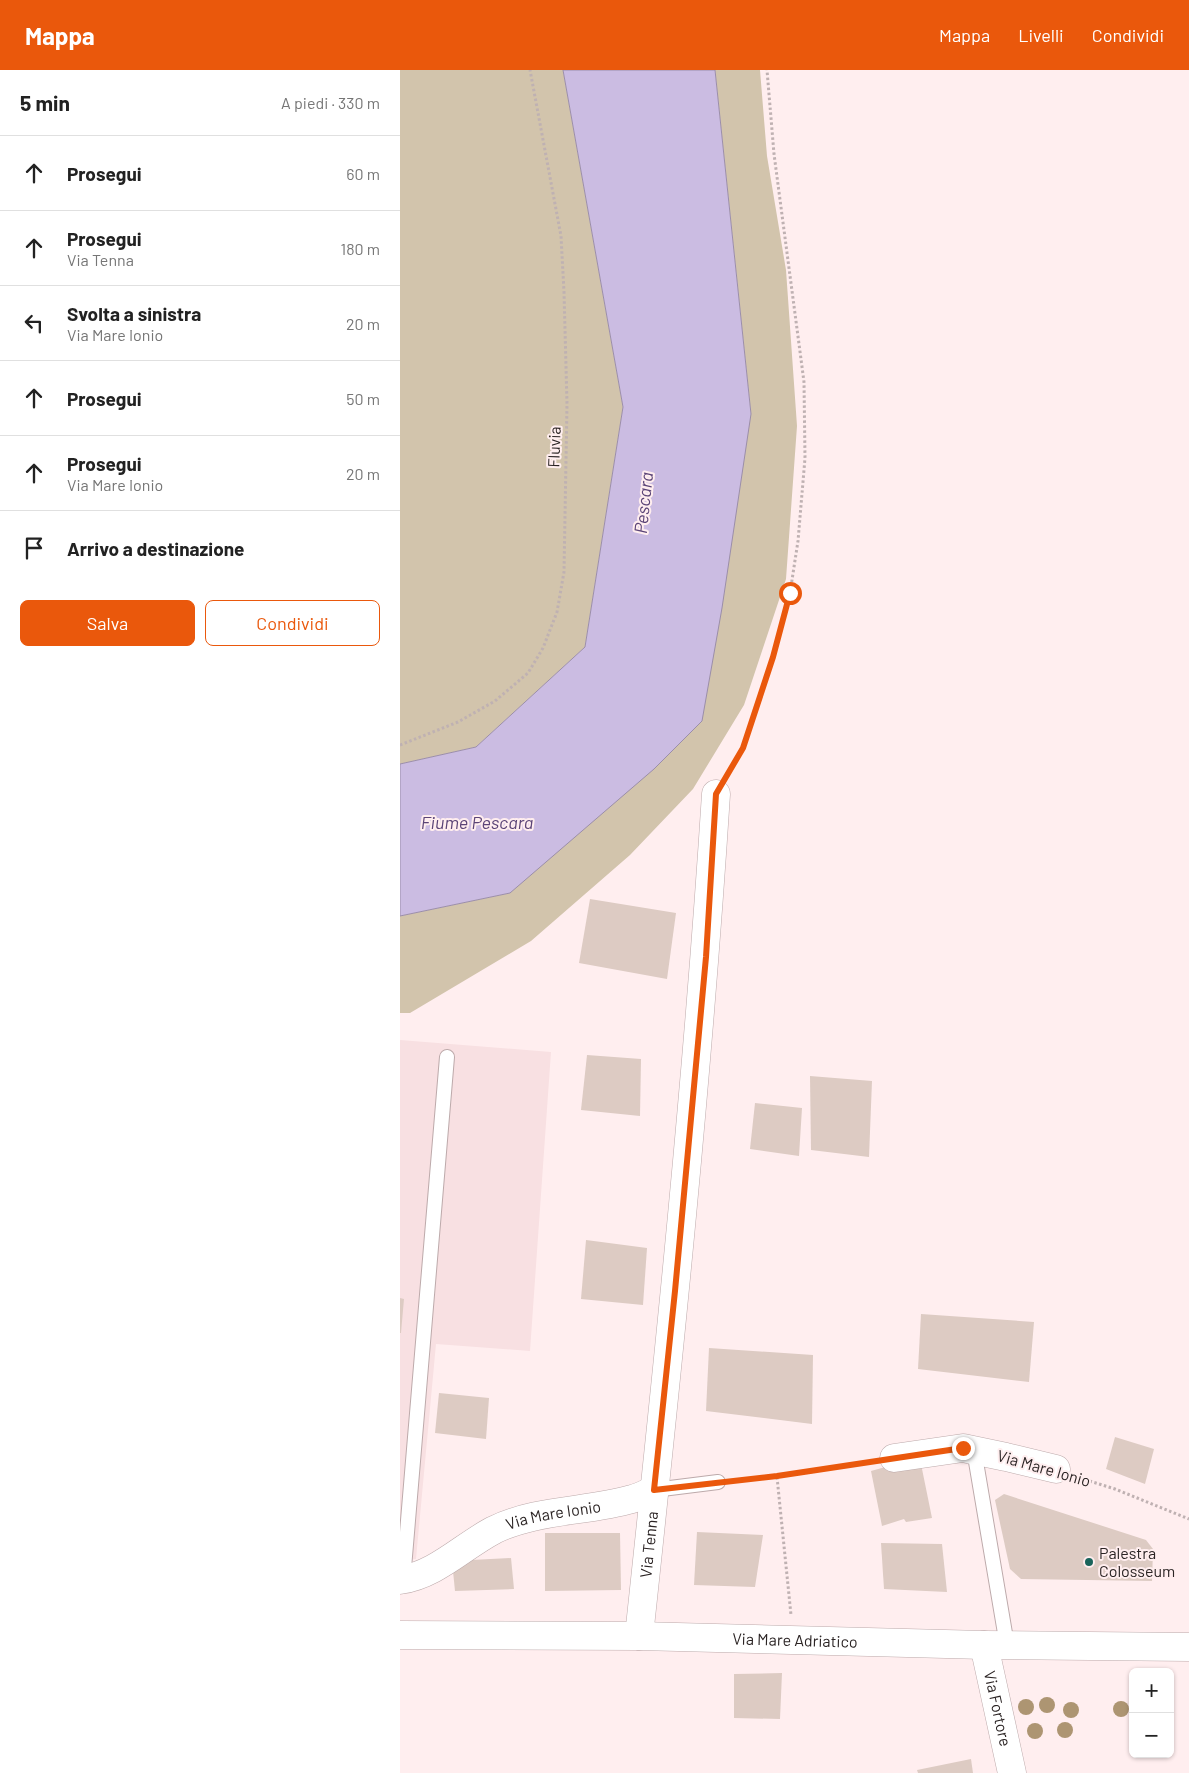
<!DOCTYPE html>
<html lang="it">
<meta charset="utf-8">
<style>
body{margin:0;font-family:Barlow,sans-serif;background:#f6f6f6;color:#222}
.controls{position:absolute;right:15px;bottom:15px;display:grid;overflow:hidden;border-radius:8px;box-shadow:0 1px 4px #0004}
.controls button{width:45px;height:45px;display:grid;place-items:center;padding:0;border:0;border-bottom:1px solid #e0e0e0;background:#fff;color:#222;font:25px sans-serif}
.stop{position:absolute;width:15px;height:15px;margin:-11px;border:4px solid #ea580c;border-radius:50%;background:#fff}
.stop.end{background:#ea580c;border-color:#fff;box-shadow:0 1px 5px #0008}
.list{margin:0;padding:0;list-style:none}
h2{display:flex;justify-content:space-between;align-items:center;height:65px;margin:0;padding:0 20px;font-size:21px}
h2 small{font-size:16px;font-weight:400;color:#767676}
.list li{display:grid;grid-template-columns:32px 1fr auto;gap:15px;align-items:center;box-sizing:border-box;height:75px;padding:0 20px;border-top:1px solid #e0e0e0}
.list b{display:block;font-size:19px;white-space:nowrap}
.list p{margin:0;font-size:16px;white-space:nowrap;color:#767676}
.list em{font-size:16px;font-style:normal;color:#767676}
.actions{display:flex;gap:10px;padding:15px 20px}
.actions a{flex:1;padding:11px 0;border:1px solid #ea580c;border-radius:8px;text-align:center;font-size:18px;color:#ea580c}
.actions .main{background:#ea580c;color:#fff}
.icon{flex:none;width:28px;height:28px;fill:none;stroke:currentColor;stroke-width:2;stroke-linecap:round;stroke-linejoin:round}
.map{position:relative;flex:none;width:789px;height:1703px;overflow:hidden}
header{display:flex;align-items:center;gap:30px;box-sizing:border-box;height:70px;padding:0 25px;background:#ea580c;color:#fff}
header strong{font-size:24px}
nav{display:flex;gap:28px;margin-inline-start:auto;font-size:18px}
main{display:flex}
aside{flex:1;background:#fff}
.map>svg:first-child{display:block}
.built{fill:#f8e0e2}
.green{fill:#d2c4ac}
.water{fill:#cbbce2;stroke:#9b8ea9}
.building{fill:#ddcbc3}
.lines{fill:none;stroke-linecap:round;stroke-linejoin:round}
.lane-casing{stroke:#bdaaab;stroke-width:16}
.street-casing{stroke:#bdaaab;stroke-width:29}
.secondary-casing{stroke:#bdaaab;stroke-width:29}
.path{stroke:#bfb1b2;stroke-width:3;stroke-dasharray:2.5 2.5;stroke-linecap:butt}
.lane{stroke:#fff;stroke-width:14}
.street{stroke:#fff;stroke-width:28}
.secondary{stroke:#fff;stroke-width:28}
.tree{fill:#ad9572}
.route{stroke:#ea580c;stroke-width:6}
.poi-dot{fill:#19645b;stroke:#ffeeef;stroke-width:2}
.labels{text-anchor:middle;stroke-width:4;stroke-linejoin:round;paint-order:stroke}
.street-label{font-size:16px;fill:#2b2424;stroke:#ffeeef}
.poi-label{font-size:16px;fill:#2b2424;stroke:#ffeeef;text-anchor:start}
.water-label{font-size:18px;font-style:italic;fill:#5b4477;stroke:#ffeeef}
</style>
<header>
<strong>Mappa</strong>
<nav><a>Mappa</a><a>Livelli</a><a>Condividi</a></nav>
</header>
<main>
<aside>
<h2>5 min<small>A piedi · 330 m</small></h2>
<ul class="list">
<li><svg class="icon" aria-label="ahead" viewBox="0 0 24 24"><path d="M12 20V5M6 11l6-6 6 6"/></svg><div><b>Prosegui</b></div><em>60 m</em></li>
<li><svg class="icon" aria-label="ahead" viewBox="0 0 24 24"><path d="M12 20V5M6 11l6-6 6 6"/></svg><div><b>Prosegui</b><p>Via Tenna</p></div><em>180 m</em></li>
<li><svg class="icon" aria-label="left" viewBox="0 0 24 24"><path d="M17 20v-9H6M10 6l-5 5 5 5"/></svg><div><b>Svolta a sinistra</b><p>Via Mare Ionio</p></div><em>20 m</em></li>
<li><svg class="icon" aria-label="ahead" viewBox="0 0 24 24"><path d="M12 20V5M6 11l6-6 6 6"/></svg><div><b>Prosegui</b></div><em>50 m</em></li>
<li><svg class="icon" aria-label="ahead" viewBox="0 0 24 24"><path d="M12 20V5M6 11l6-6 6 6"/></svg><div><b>Prosegui</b><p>Via Mare Ionio</p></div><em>20 m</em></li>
<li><svg class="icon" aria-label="arrive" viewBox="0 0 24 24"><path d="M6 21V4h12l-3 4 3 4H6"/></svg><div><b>Arrivo a destinazione</b></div></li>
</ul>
<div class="actions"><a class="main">Salva</a><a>Condividi</a></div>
</aside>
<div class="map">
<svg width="789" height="1703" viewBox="0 0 789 1703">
<rect width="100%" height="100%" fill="#ffeeef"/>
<path class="built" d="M 0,970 L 151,982 L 130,1281 L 36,1274 L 16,1489 L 0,1491 Z"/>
<g class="green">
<path d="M 0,0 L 163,0 L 223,337 L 185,577 L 76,677 L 0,694 Z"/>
<path d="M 315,0 L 360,0 L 367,86 L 386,200 L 397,356 L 386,509 L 344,635 L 293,719 L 230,785 L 131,871 L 10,943 L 0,943 L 0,846 L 110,823 L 351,344 Z"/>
</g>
<path class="water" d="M 163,0 L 315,0 L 351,344 L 322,538 L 302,651 L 254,699 L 110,823 L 0,846 L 0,694 L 76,677 L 185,577 L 223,337 Z"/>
<g class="building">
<path d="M 190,829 L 276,843 L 267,909 L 179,893 Z"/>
<path d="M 187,985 L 241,989 L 240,1046 L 181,1040 Z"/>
<path d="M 410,1006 L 472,1011 L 469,1087 L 411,1080 Z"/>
<path d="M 355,1033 L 402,1038 L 399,1086 L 350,1079 Z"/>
<path d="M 186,1170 L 247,1178 L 243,1235 L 181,1229 Z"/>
<path d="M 0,1228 L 4,1229 L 1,1263 L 0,1263 Z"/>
<path d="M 521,1244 L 634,1252 L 629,1312 L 518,1299 Z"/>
<path d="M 309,1278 L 413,1285 L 412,1354 L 306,1341 Z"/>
<path d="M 39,1323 L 89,1328 L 86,1369 L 35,1363 Z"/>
<path d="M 715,1367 L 754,1379 L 745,1414 L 706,1399 Z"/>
<path d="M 521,1394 L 532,1448 L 506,1452 L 504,1449 L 482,1456 L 471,1401 L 489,1396 Z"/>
<path d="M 604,1424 L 746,1470 L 753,1479 L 752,1511 L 621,1509 L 610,1499 L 595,1430 Z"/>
<path d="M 297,1462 L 363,1465 L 355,1517 L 294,1515 Z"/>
<path d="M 145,1463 L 220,1463 L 221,1520 L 145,1521 Z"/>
<path d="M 481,1473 L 542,1474 L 547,1522 L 484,1519 Z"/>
<path d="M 111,1488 L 114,1519 L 55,1521 L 52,1491 Z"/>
<path d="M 382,1603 L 380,1649 L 334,1648 L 334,1604 Z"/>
<path d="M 571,1689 L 573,1703 L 518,1703 L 517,1700 Z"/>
</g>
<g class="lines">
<g class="lane-casing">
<g id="lane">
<path d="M 574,1380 L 607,1575"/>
<path d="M 254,1420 L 318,1412"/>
<path d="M 3,1510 L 47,987"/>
</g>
</g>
<g class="street-casing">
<g id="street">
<path d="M 494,1388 L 563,1378 L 606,1387 L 656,1399"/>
<path id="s1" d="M 0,1510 C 36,1505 63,1476 94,1460 C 137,1439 187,1442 232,1429 C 240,1427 247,1423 254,1420"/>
<path id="s2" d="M 239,1566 C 269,1286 298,1005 316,724"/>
<path id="s3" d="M 584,1575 L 612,1703"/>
</g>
</g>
<g class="secondary-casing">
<g id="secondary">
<path id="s4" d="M 0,1565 L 239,1566 L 584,1575 L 789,1577"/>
</g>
</g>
<g class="path">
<path d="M 0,675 L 58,652 L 95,631 L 128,603 L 143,578 L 157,542 L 164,502 L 167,334 L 164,222 L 161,166 L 130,0"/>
<path d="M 329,701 L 343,678 L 373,587 L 390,523 L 398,471 L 405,388 L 404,312 L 374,84 L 367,0"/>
<path d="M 377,1407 L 391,1545"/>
<path d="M 680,1408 L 715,1419 L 789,1449"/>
<path d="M 336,1410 L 377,1406 L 469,1392"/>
</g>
<use href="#lane" class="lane"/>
<use href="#street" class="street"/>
<use href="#secondary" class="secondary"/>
</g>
<g class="tree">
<circle cx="647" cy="1635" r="8"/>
<circle cx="626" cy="1637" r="8"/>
<circle cx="721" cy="1639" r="8"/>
<circle cx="671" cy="1640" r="8"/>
<circle cx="665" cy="1660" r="8"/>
<circle cx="635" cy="1661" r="8"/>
</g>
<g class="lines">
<path class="route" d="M 390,523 L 373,587 L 343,678 L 316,724 L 306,887 L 275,1221 L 254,1420 L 377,1406 L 563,1378"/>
</g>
<circle class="poi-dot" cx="689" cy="1492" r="5"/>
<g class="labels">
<g class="street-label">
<text transform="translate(154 377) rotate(-88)" y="6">Fluvia</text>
<text transform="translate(644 1398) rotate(16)" y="6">Via Mare Ionio</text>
<text dy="6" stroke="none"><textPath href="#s1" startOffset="169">Via Mare Ionio</textPath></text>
<text dy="6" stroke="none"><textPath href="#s2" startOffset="92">Via Tenna</textPath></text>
<text dy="6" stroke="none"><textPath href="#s4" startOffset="395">Via Mare Adriatico</textPath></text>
<text dy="6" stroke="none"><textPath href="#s3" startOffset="65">Via Fortore</textPath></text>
</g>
<g class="poi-label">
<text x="699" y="1489">Palestra<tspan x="699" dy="18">Colosseum</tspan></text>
</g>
<g class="water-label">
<text transform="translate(244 433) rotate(-84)" y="6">Pescara</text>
<text x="77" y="759">Fiume Pescara</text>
</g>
</g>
</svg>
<div class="controls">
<button>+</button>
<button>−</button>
</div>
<div class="stop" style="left:390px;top:523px"></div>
<div class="stop end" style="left:563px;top:1378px"></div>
</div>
</main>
